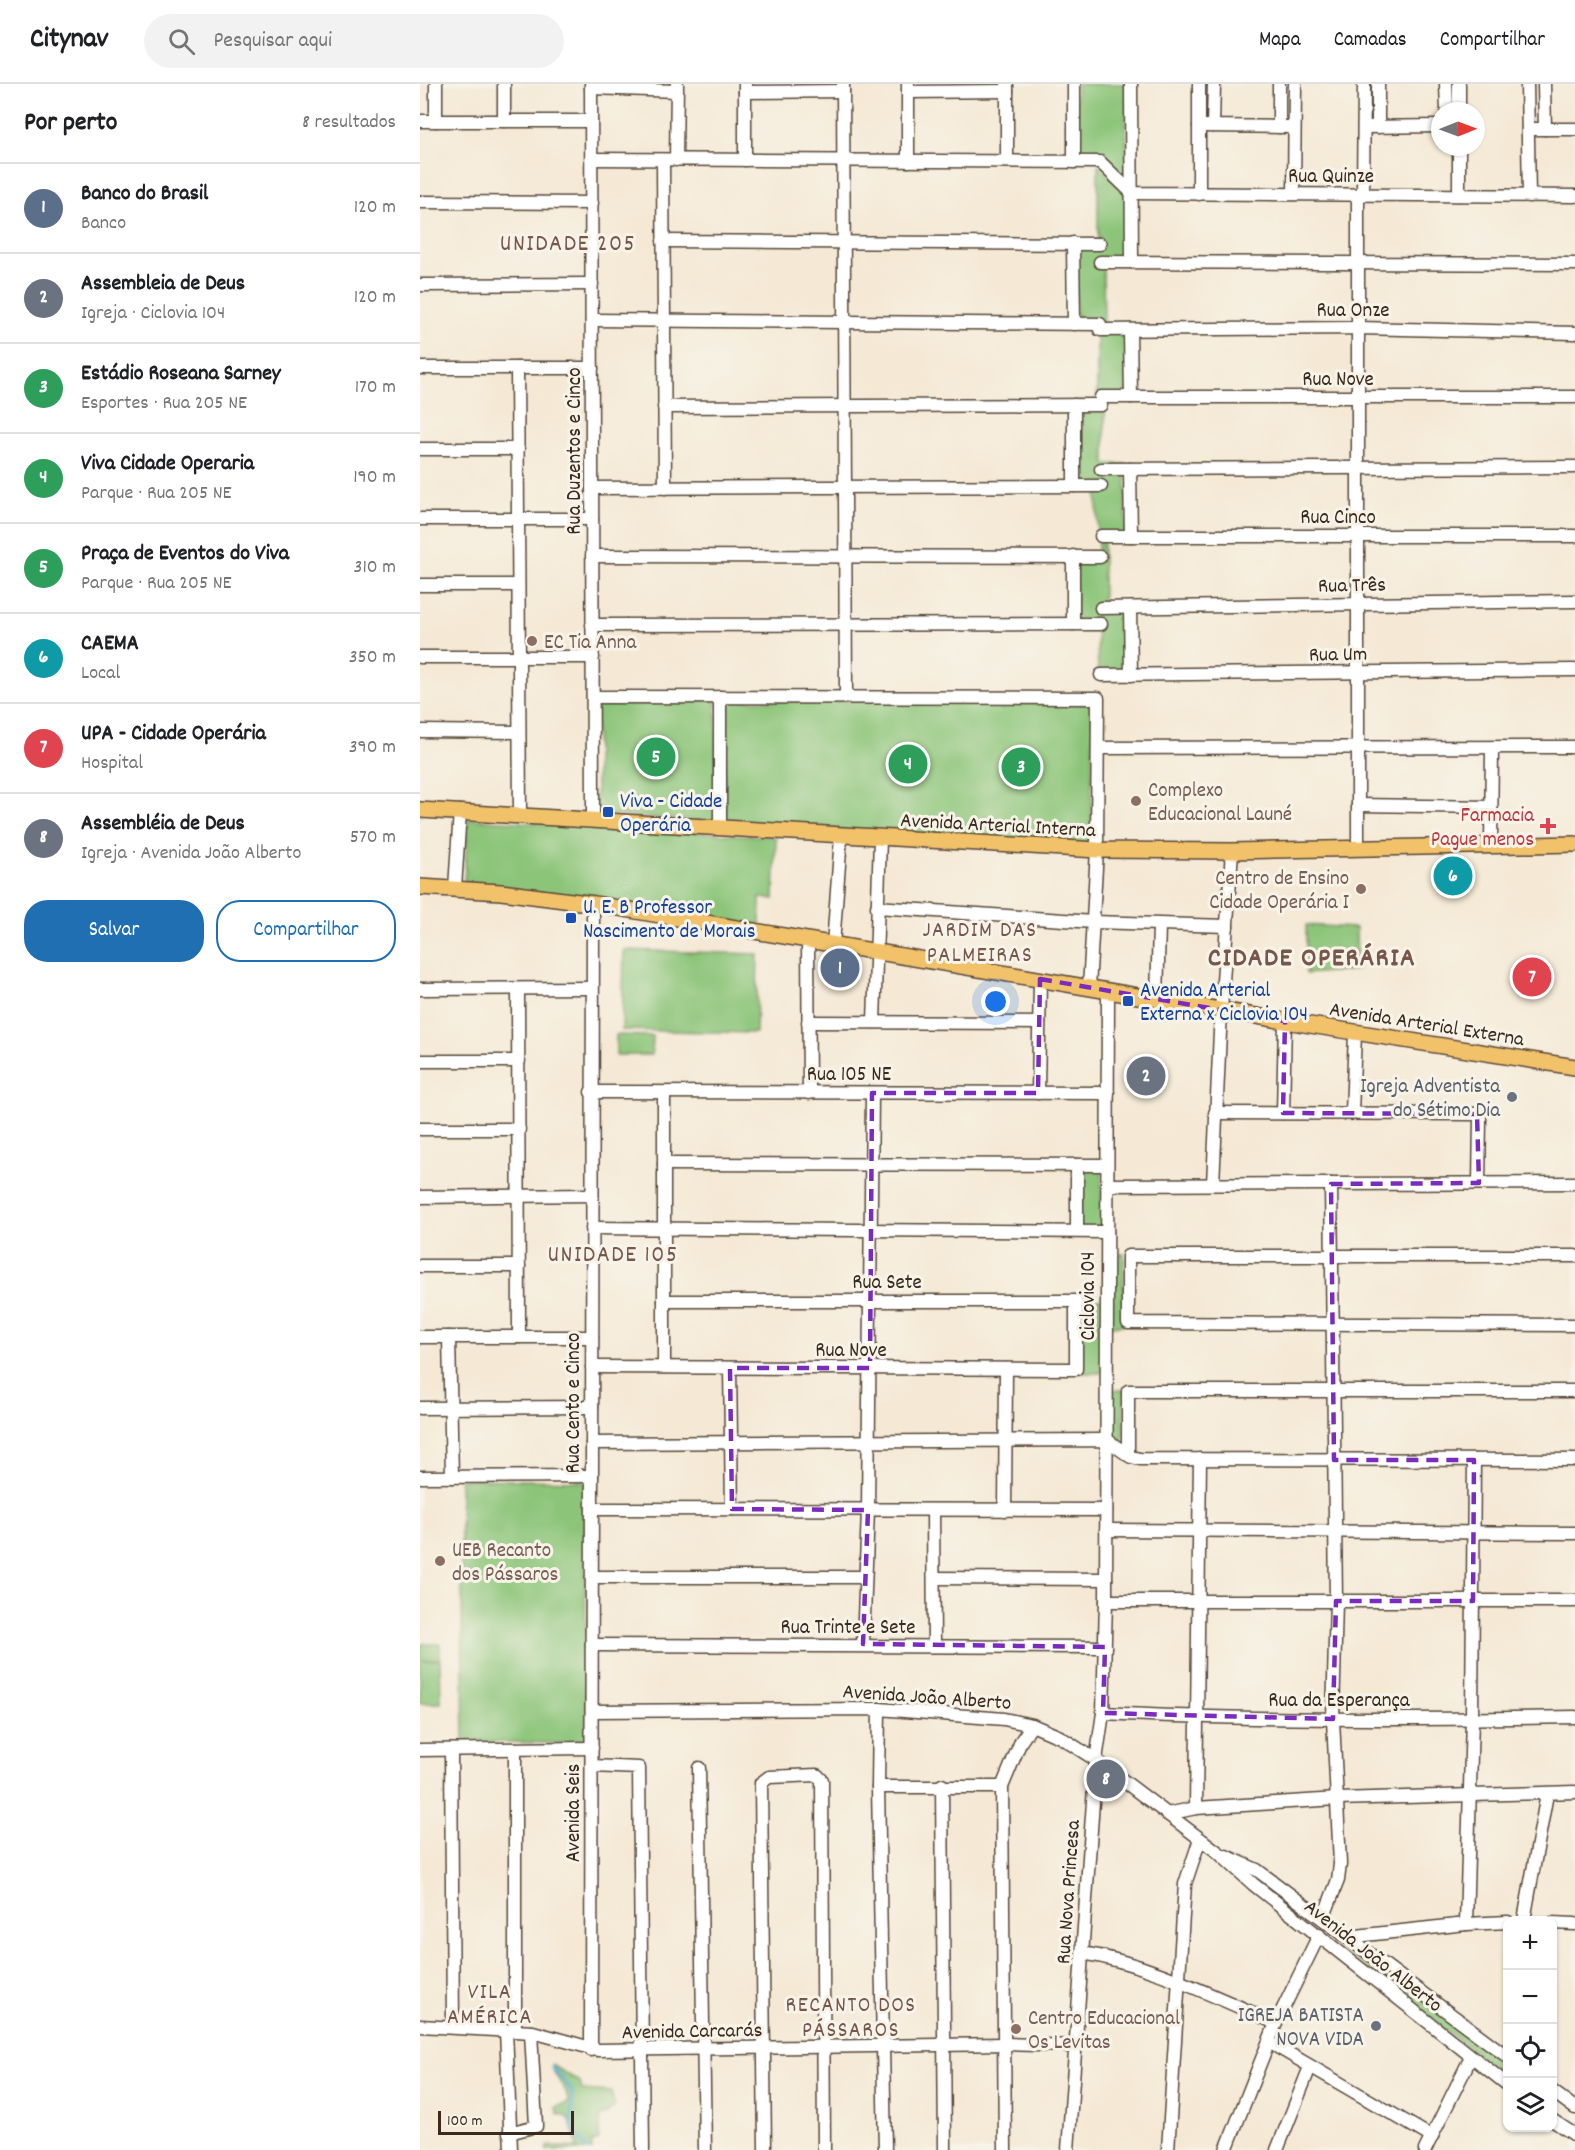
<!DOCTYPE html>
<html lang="pt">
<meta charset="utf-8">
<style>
body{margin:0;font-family:Dekko,sans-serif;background:#f2f2f2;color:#202124}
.controls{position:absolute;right:18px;bottom:18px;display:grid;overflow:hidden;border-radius:12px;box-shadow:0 2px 4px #0004}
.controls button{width:54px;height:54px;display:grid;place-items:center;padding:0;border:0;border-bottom:2px solid #e0e0e0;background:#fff;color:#202124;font:30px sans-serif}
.compass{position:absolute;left:1011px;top:18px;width:54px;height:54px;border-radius:50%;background:#fff;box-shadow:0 2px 4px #0004;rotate:89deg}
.scale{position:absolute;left:18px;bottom:15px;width:136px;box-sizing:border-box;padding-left:6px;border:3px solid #3b2a1e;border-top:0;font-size:16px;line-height:21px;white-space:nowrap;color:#3b2a1e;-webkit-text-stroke:4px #f7f3e8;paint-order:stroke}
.you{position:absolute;left:576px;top:918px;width:21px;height:21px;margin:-15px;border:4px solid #fff;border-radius:50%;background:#1a73e8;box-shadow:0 0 0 9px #1a73e833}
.badge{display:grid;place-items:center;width:39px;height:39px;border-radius:50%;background:#1f6fb2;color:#fff;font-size:20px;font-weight:700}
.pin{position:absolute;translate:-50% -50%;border:3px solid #fff;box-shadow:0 2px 6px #0006}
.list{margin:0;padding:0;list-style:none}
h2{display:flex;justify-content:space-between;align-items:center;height:78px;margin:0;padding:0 24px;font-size:26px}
h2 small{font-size:20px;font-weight:400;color:#757577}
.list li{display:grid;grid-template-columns:39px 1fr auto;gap:18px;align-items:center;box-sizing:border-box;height:90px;padding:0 24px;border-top:2px solid #e0e0e0}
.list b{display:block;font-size:22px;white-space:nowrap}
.list p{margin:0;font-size:20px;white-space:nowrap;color:#757577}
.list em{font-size:20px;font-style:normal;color:#757577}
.actions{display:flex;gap:12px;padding:18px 24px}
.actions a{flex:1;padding:14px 0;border:2px solid #1f6fb2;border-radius:24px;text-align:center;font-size:21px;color:#1f6fb2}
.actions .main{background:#1f6fb2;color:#fff}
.icon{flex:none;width:33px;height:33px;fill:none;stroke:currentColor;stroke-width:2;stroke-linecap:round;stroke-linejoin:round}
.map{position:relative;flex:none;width:1155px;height:2066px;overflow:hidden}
header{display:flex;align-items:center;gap:36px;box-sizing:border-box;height:84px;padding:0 30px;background:#fff;border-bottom:2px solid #e0e0e0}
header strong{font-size:28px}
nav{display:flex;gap:33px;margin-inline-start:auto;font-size:21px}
.search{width:420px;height:54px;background:#f2f2f2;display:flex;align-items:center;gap:15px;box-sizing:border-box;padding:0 21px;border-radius:33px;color:#757577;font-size:22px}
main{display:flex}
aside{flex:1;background:#fff}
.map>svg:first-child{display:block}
.green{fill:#8cc579;stroke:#64784c;stroke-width:1.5}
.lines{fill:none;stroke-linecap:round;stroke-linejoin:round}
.stream{stroke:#54add2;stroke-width:3}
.minor-casing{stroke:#574739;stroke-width:15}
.major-casing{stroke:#574739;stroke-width:18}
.minor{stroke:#fff;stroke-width:12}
.major{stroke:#f2c26a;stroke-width:15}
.marked{fill:none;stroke:#7b2cbf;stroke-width:4.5;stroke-dasharray:12 8;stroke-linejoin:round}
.education-dot{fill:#8d6e63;stroke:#f7f3e8;stroke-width:2}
.transit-dot{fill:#1a4fb4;stroke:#f7f3e8;stroke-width:2}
.health-dot{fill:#e0444e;stroke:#f7f3e8;stroke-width:2}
.worship-dot{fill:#6b7280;stroke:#f7f3e8;stroke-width:2}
.labels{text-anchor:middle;stroke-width:6;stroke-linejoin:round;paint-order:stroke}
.street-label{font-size:21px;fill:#3b2a1e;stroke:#f7f3e8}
.education-label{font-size:21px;fill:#785e54;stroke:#f7f3e8;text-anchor:start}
.transit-label{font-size:21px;fill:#164399;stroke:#f7f3e8;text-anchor:start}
.health-label{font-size:21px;fill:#be3a42;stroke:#f7f3e8;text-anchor:end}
.worship-label{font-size:21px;fill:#5b616d;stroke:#f7f3e8;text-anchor:end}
.neighbourhood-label{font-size:22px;letter-spacing:1.5px;fill:#77564b;stroke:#f7f3e8}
.quarter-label{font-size:24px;letter-spacing:1.5px;fill:#77564b;stroke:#f7f3e8}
.district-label{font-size:27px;font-weight:bold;letter-spacing:1.5px;fill:#77564b;stroke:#f7f3e8}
</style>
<header>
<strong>Citynav</strong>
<div class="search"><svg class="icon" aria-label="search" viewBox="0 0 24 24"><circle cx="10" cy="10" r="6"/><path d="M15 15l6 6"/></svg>Pesquisar aqui</div>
<nav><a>Mapa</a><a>Camadas</a><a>Compartilhar</a></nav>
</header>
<main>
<aside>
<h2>Por perto<small>8 resultados</small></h2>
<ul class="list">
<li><span class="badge" style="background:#5c6f8a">1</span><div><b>Banco do Brasil</b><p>Banco</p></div><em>120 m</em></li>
<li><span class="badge" style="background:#6b7280">2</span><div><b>Assembleia de Deus</b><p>Igreja · Ciclovia 104</p></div><em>120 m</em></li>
<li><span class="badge" style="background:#2e9e5b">3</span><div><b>Estádio Roseana Sarney</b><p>Esportes · Rua 205 NE</p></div><em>170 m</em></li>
<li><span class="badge" style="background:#2e9e5b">4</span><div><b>Viva Cidade Operaria</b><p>Parque · Rua 205 NE</p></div><em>190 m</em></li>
<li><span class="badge" style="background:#2e9e5b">5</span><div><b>Praça de Eventos do Viva</b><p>Parque · Rua 205 NE</p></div><em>310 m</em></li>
<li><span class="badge" style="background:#0f9aa8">6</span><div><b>CAEMA</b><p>Local</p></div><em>350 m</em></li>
<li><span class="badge" style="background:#e0444e">7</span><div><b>UPA - Cidade Operária</b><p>Hospital</p></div><em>390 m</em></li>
<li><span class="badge" style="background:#6b7280">8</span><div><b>Assembléia de Deus</b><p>Igreja · Avenida João Alberto</p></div><em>570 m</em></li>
</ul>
<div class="actions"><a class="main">Salvar</a><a>Compartilhar</a></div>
</aside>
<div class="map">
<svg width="1155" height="2066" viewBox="0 0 1155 2066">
<rect width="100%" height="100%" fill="#f7f3e8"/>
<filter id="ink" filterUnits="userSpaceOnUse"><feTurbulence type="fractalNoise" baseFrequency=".0167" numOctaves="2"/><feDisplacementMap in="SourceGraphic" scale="12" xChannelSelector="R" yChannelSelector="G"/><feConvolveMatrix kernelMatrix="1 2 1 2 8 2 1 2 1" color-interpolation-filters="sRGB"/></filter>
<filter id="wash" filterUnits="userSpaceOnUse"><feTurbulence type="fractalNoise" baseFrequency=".008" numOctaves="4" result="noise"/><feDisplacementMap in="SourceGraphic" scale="24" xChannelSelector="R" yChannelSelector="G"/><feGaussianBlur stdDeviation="1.35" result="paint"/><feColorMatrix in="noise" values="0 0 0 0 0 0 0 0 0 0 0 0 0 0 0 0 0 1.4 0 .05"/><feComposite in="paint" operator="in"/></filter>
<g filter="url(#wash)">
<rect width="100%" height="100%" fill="#f5e9d5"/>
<g class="green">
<path d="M 656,0 L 706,0 L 707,99 L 679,73 L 656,73 Z"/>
<path d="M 678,81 L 706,109 L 706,180 L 683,180 L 684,244 L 706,244 L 706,315 L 685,316 L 685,380 L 706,380 L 706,453 L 683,454 L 683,521 L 707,521 L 707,595 L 678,595 L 677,543 L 656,542 L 655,473 L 678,473 L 677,407 L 657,407 L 657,318 L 677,317 L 677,244 L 656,243 L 656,157 L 678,156 Z"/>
<path d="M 296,616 L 296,738 L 176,730 L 176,617 Z"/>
<path d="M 302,616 L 673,620 L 671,761 L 306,740 Z"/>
<path d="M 48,735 L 356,753 L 354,815 L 340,814 L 340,841 L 44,798 Z"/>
<path d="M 886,841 L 936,844 L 937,886 L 886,890 Z"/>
<path d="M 204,866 L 338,870 L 336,949 L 202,946 Z"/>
<path d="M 196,951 L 233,952 L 232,971 L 196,971 Z"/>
<path d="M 661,1084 L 682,1084 L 681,1145 L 660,1145 Z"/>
<path d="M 689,1170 L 704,1170 L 703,1241 L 689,1242 Z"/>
<path d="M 661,1215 L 681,1215 L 681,1289 L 659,1289 Z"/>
<path d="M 690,1306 L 704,1306 L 703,1362 C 685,1350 691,1326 690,1306 Z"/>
<path d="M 40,1395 L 165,1397 L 166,1660 L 44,1657 Z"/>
<path d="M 0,1560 L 20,1560 L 20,1575 L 2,1576 L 20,1576 L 21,1619 L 0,1619 Z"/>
<path d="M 811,1778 L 836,1791 L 1087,1977 L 1087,1994 Z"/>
<path d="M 132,1981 L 160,1998 L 162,2006 L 191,2008 L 195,2022 L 186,2031 L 180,2033 L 179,2056 L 172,2058 L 172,2066 L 126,2066 L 129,2062 L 158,2064 L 149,2034 L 137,2029 L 136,2023 L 148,2019 C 149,2003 133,1995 132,1981 Z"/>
</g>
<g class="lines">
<path class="stream" d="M 132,1983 L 152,2007 L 152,2043 L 168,2066"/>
</g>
</g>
<g filter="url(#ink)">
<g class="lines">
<g class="minor-casing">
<g id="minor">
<path d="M 16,0 L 16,37"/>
<path d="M 84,0 L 84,37"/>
<path d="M 171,0 L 173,735"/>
<path d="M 325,0 L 325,76"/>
<path d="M 423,0 L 426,612"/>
<path d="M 711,0 L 712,178"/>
<path d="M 779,0 L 779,110"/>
<path d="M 859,0 L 859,43"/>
<path d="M 1026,0 L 1027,27"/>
<path d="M 1107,0 L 1109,112"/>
<path d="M 1124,0 L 1125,45"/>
<path d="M 171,4 L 257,7"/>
<path d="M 325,8 L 423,7"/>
<path d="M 488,8 L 587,7"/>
<path d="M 1039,27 L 1039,0"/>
<path d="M 0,37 L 171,37"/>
<path d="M 779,42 L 874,43"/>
<path d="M 793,42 L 794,0"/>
<path d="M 944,43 L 1020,42"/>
<path d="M 958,43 L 958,0"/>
<path d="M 1108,45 L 1155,45"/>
<path d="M 172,75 L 680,78 L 712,109 L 1155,112"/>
<path d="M 243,76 L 245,404"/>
<path d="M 256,76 L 257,0"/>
<path d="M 488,77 L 488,0"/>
<path d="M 587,77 L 587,1"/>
<path d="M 654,78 L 654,0"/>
<path d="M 874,110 L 875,0"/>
<path d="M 943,110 L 944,0"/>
<path d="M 1039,111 L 1039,63"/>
<path d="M 0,118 L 172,119"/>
<path d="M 243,157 L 680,160"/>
<path d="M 653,159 L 654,240"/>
<path d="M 680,178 L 1155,180"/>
<path d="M 0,201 L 172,200"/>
<path d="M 172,236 L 680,240"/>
<path d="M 680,246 L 938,244 L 1155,249"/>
<path d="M 710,246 L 711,313"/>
<path d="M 0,284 L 172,284"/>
<path d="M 97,284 L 100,730"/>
<path d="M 681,313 L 1155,313"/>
<path d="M 654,321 L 654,402"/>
<path d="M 244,323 L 681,321"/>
<path d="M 0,365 L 98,365"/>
<path d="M 681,385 L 1155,383"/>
<path d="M 710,385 L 711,452"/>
<path d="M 172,404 L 681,402"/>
<path d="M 0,435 L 172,435"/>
<path d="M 681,452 L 1155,452"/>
<path d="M 172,472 L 680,473"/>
<path d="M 0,501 L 98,501"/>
<path d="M 681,524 L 1155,517"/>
<path d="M 710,524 L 711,591"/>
<path d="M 653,540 L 653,472"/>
<path d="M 172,541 L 681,540"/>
<path d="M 0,573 L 173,573"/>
<path d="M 681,591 L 1155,586"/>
<path d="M 173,613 L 678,614 L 677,766 L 669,904"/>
<path d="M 300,613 L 300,744"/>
<path d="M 0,647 L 99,648"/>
<path d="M 678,664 L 1155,663"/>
<path d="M 938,721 L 1071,723"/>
<path d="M 1071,762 L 1072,664"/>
<path d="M 938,765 L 938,111"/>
<path d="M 35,804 L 40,727"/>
<path d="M 457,823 L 673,838 L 807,842"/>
<path d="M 388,856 L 389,1009"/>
<path d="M 413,861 L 421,753"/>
<path d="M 0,905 L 171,904"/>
<path d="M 98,905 L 99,1253"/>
<path d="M 737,915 L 739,841"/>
<path d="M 388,938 L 619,939"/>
<path d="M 454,938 L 460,755"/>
<path d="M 0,977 L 99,977"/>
<path d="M 171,1008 L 688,1009"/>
<path d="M 618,1009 L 620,895"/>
<path d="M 795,1029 L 1057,1030 L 1060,1034 L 1059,1099"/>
<path d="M 863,1029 L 865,937"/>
<path d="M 932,1029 L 935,949"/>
<path d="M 0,1045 L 99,1045"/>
<path d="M 244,1080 L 687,1081"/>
<path d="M 793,1100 L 801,926 L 812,767"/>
<path d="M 687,1101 L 1155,1099"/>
<path d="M 0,1113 L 172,1111"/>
<path d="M 172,1144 L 687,1148"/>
<path d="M 657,1147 L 657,1081"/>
<path d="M 1155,1172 L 708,1172 L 708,1239 L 1155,1241"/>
<path d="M 0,1182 L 99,1182"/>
<path d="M 0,1253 L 172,1253"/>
<path d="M 29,1253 L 32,1393"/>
<path d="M 172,1283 L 656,1285 L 656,1217 L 244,1217"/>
<path d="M 244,1283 L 244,1009"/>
<path d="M 310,1284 L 312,1425"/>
<path d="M 0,1324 L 172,1323"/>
<path d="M 172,1359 L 687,1356 L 711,1373 L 720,1375 L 1155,1376"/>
<path d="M 708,1371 L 708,1307 L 1155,1307"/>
<path d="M 0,1393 L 172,1392"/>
<path d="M 172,1425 L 686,1426"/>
<path d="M 513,1426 L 514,1561"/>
<path d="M 585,1426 L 586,1285"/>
<path d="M 686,1446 L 1155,1449"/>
<path d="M 172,1493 L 445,1493"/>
<path d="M 514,1494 L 686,1495"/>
<path d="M 686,1517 L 1155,1517"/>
<path d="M 443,1560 L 448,1426 L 452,1009"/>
<path d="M 172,1561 L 685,1563"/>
<path d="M 459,1625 L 458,1703 L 465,2066"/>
<path d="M 172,1627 L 459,1625 L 584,1635 L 612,1641 L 640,1653 L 676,1676 L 799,1769 L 833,1800 L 1088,2001"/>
<path d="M 683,1629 C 840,1637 998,1636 1155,1633"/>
<path d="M 0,1666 L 172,1664"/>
<path d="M 31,1666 L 33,1943"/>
<path d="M 172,1682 L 219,1684 L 223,2066"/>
<path d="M 279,1684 L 285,2066"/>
<path d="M 522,1701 L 525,2066"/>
<path d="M 458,1703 L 582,1703"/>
<path d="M 776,1724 L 780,1375"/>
<path d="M 747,1730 L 776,1724 L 917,1715 L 1155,1708"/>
<path d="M 806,1772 L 837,1786 L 1088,1973"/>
<path d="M 903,1835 L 918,1796 L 920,1780 L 913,1635 L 916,1517 L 911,1100"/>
<path d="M 1104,1836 L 1127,1710"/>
<path d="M 1132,1839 L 1155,1840"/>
<path d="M 1046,1840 L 1052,1635 L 1054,1376"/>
<path d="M 927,1853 L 1046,1840 L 1088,1838"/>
<path d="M 662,1869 C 729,1879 794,1913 856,1939"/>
<path d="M 0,1942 L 113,1948 L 178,1966 L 584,1960 L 656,1962"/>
<path d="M 86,1946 L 91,2066"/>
<path d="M 95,1947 L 95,1665"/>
<path d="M 849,1958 L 1012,2053"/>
<path d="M 171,1966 L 173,820"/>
<path d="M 1132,2007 L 1155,2024"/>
<path d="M 1132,2036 L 1155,2051"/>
<path d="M 89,2049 L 116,2042 L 111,1948"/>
<path d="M 345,2066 L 341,1699 L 349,1693 L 397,1691 L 402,1696 L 404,2066"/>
<path d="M 585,2066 L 582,1703 L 601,1657 L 612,1641"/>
<path d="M 648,2066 L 676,1676 L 683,1629 L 686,1517 L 688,907"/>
<path d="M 748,2066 L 765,1800 L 780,1755"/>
<path d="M 806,2066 L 856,1939 L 899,1851"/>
<path d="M 857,2066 L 890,1983"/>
<path d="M 1005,2066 L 1051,1973"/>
</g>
</g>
<g class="major-casing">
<g id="major">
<path d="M 0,726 L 677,766 L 812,767 L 1155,760"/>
<path d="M 0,803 L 81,808 L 175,820 L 865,937 L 1155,983"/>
</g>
</g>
<use href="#minor" class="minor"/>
<use href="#major" class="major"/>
</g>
</g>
<path class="marked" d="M 620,895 L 865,937 L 863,1029 L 1057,1030 L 1059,1099 L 911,1100 L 914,1376 L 1054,1376 L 1053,1517 L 916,1517 L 913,1635 L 683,1629 L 685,1563 L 443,1560 L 448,1426 L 312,1425 L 310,1284 L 450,1284 L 452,1009 L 618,1009 Z"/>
<g class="education-dot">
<circle cx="112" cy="557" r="6"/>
<circle cx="716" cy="717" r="6"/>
<circle cx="941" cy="805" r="6"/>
<circle cx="20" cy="1477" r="6"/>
<circle cx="596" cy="1945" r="6"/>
</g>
<g class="transit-dot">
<rect x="182" y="722" width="12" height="12" rx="3"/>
<rect x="145" y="828" width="12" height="12" rx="3"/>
<rect x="702" y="911" width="12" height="12" rx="3"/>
</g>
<path class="health-dot" d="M1125 733h6v6h6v6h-6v6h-6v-6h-6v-6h6z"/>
<g class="worship-dot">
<circle cx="1092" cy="1013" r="6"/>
<circle cx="956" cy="1942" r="6"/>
</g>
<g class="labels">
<g class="street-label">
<text x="911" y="98">Rua Quinze</text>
<text x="933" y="232">Rua Onze</text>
<text x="918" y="301">Rua Nove</text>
<text transform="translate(153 367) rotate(-90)" y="7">Rua Duzentos e Cinco</text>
<text x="918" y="439">Rua Cinco</text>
<text transform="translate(932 500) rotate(-1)" y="7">Rua Três</text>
<text transform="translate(918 569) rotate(-1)" y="7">Rua Um</text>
<text transform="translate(578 740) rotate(3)" y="7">Avenida Arterial Interna</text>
<text transform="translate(1007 939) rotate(9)" y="7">Avenida Arterial Externa</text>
<text x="429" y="996">Rua 105 NE</text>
<text x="467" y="1204">Rua Sete</text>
<text transform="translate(667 1212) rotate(-90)" y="7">Ciclovia 104</text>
<text x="431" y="1272">Rua Nove</text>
<text transform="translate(152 1319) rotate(-90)" y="7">Rua Cento e Cinco</text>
<text x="428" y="1549">Rua Trinte e Sete</text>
<text transform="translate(507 1612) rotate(4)" y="7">Avenida João Alberto</text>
<text x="919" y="1622">Rua da Esperança</text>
<text transform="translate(152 1729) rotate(-90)" y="7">Avenida Seis</text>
<text transform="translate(647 1808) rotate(-86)" y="7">Rua Nova Princesa</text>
<text transform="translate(954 1871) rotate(38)" y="7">Avenida João Alberto</text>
<text transform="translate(272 1946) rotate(-1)" y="7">Avenida Carcarás</text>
</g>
<g class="education-label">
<text x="124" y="564">EC Tia Anna</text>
<text x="728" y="712">Complexo<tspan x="728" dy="24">Educacional Launé</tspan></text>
<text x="929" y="800" text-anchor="end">Centro de Ensino<tspan x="929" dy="24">Cidade Operária I</tspan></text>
<text x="32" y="1472">UEB Recanto<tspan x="32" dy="24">dos Pássaros</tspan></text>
<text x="608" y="1940">Centro Educacional<tspan x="608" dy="24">Os Levitas</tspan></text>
</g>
<g class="transit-label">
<text x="200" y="723">Viva - Cidade<tspan x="200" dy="24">Operária</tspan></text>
<text x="163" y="829">U. E. B Professor<tspan x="163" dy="24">Nascimento de Morais</tspan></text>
<text x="720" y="912">Avenida Arterial<tspan x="720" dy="24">Externa x Ciclovia 104</tspan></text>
</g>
<g class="health-label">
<text x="1114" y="737">Farmacia<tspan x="1114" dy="24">Pague menos</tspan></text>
</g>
<g class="worship-label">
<text x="1080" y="1008">Igreja Adventista<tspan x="1080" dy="24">do Sétimo Dia</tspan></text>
<text x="944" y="1937">IGREJA BATISTA<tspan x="944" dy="24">NOVA VIDA</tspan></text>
</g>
<g class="neighbourhood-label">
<text x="560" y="852">JARDIM DAS<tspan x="560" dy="25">PALMEIRAS</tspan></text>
<text x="70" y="1914">VILA<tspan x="70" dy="25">AMÉRICA</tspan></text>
<text x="431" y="1927">RECANTO DOS<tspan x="431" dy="25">PÁSSAROS</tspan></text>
</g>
<g class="quarter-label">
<text x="148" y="166">UNIDADE 205</text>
<text x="193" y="1177">UNIDADE 105</text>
</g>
<g class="district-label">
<text x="892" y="881">CIDADE OPERÁRIA</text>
</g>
</g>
</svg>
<div class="controls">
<button>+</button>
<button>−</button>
<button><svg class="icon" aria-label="locate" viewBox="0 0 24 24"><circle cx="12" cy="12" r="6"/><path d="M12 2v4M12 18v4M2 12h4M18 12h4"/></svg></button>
<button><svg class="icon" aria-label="layers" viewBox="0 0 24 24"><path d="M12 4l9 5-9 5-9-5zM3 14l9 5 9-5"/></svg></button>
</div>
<svg class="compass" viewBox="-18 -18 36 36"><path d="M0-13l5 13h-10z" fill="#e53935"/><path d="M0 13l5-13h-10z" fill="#757577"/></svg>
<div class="scale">100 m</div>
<div class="you"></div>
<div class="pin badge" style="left:420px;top:884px;background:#5c6f8a">1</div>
<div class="pin badge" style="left:726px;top:992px;background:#6b7280">2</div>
<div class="pin badge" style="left:601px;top:683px;background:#2e9e5b">3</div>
<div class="pin badge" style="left:488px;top:680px;background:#2e9e5b">4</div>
<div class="pin badge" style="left:236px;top:673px;background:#2e9e5b">5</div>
<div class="pin badge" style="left:1033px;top:792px;background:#0f9aa8">6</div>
<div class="pin badge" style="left:1112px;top:893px;background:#e0444e">7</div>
<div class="pin badge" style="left:686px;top:1695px;background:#6b7280">8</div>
</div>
</main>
